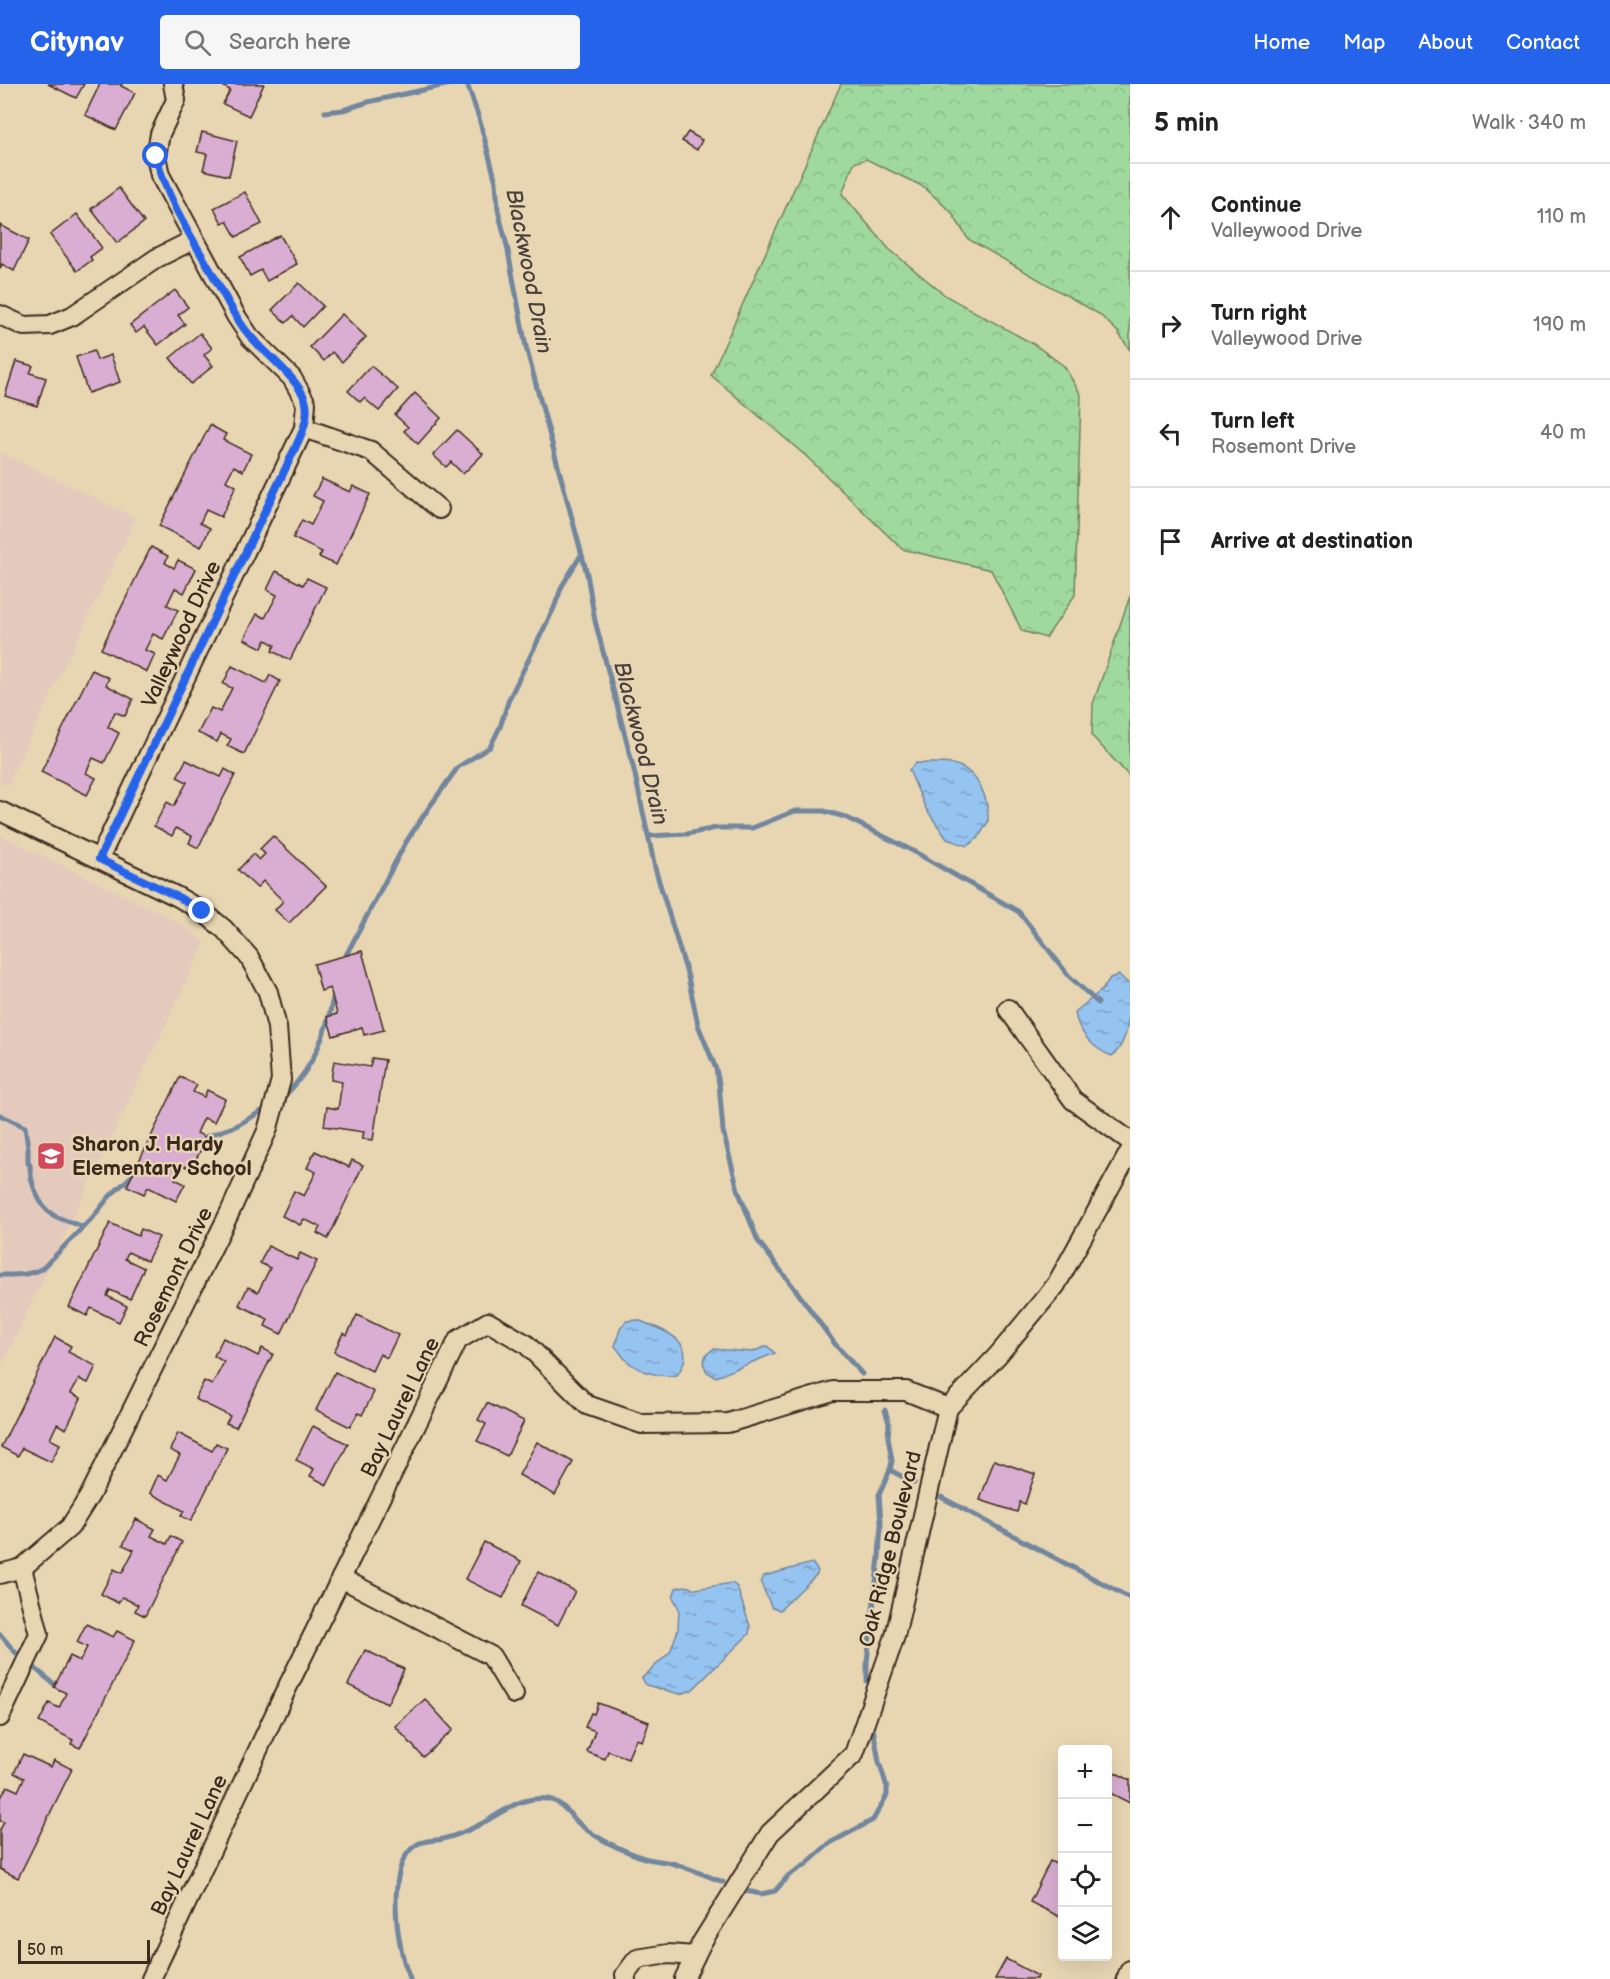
<!DOCTYPE html>
<meta charset="utf-8">
<style>
body{margin:0;font-family:"Balsamiq Sans",sans-serif;background:#f6f6f6;color:#222}
.controls{position:absolute;right:18px;bottom:18px;display:grid;overflow:hidden;border-radius:6px;box-shadow:0 6px 24px #0002}
.controls button{width:54px;height:54px;display:grid;place-items:center;padding:0;border:0;border-bottom:2px solid #e0e0e0;background:#fff;color:#222;font:30px sans-serif}
.scale{position:absolute;left:18px;bottom:15px;width:132px;box-sizing:border-box;padding-left:6px;border:3px solid #3b2a1e;border-top:0;font-size:16px;line-height:21px;white-space:nowrap;color:#3b2a1e;-webkit-text-stroke:4px #e8d6b3;paint-order:stroke}
.stop{position:absolute;width:18px;height:18px;margin:-14px;border:4px solid #2563eb;border-radius:50%;background:#fff}
.stop.end{background:#2563eb;border-color:#fff;box-shadow:0 2px 6px #0008}
.list{margin:0;padding:0;list-style:none}
h2{display:flex;justify-content:space-between;align-items:center;height:78px;margin:0;padding:0 24px;font-size:26px}
h2 small{font-size:20px;font-weight:400;color:#767676}
.list li{display:grid;grid-template-columns:39px 1fr auto;gap:18px;align-items:center;box-sizing:border-box;height:108px;padding:0 24px;border-top:2px solid #e0e0e0}
.list b{display:block;font-size:22px;white-space:nowrap}
.list p{margin:0;font-size:20px;white-space:nowrap;color:#767676}
.list em{font-size:20px;font-style:normal;color:#767676}
.icon{flex:none;width:33px;height:33px;fill:none;stroke:currentColor;stroke-width:2;stroke-linecap:round;stroke-linejoin:round}
.map{position:relative;flex:none;width:1130px;height:1895px;overflow:hidden}
header{display:flex;align-items:center;gap:36px;box-sizing:border-box;height:84px;padding:0 30px;background:#2563eb;color:#fff}
header strong{font-size:28px}
nav{display:flex;gap:33px;margin-inline-start:auto;font-size:21px}
.search{width:420px;height:54px;background:#f6f6f6;display:flex;align-items:center;gap:15px;box-sizing:border-box;padding:0 21px;border-radius:6px;color:#767676;font-size:22px}
main{display:flex}
aside{flex:1;background:#fff}
.map>svg:first-child{display:block}
.built{fill:#e4cabc}
.forest{fill:url(#forest-crowns);stroke:#6e825e;stroke-width:1.5}
.water{fill:url(#water-ripples);stroke:#72869d;stroke-width:1.5}
.lines{fill:none;stroke-linecap:round;stroke-linejoin:round}
.stream{stroke:#72869d;stroke-width:5}
.building{fill:#daaed2;stroke:#3b2a1e;stroke-width:1.5}
.street-casing{stroke:#3b2a1e;stroke-width:22}
.street{stroke:#e8d6b3;stroke-width:18}
.route{stroke:#2563eb;stroke-width:8}
.labels{text-anchor:middle;stroke-width:4.5;stroke-linejoin:round;paint-order:stroke}
.street-label{font-size:21px;fill:#3b2a1e;stroke:#e8d6b3}
.poi-label{font-size:21px;font-weight:bold;fill:#3b2a1e;stroke:#e8d6b3;text-anchor:start}
.water-label{font-size:22px;font-style:italic;fill:#49413e;stroke:#e8d6b3}
</style>
<header>
<strong>Citynav</strong>
<div class="search"><svg class="icon" aria-label="search" viewBox="0 0 24 24"><circle cx="10" cy="10" r="6"/><path d="M15 15l6 6"/></svg>Search here</div>
<nav><a>Home</a><a>Map</a><a>About</a><a>Contact</a></nav>
</header>
<main>
<div class="map">
<svg width="1130" height="1895" viewBox="0 0 1130 1895">
<defs>
<pattern id="forest-crowns" width="20" height="18" patternUnits="userSpaceOnUse" patternTransform="scale(1.5)"><rect width="20" height="18" fill="#a0d99e"/><path d="M2 6a3 3 0 1 1 6 0M12 15a3 3 0 1 1 6 0" fill="none" stroke="#8bba88"/></pattern>
<pattern id="water-ripples" width="26" height="14" patternUnits="userSpaceOnUse" patternTransform="scale(1.5)"><rect width="26" height="14" fill="#96c4f1"/><path d="M2 4q2-2 4 0t4 0M15 11q2-2 4 0t4 0" fill="none" stroke="#7c9fc3"/></pattern>
</defs>
<rect width="100%" height="100%" fill="#e8d6b3"/>
<filter id="ink" filterUnits="userSpaceOnUse"><feTurbulence type="fractalNoise" baseFrequency=".0167" numOctaves="2"/><feDisplacementMap in="SourceGraphic" scale="12" xChannelSelector="R" yChannelSelector="G"/><feConvolveMatrix kernelMatrix="1 2 1 2 8 2 1 2 1" color-interpolation-filters="sRGB"/></filter>
<g filter="url(#ink)">
<g class="built">
<path d="M 0,368 L 136,434 L 7,702 L 0,698 Z"/>
<path d="M 0,751 L 169,833 L 186,843 L 205,859 L 0,1285 Z"/>
</g>
<g class="forest">
<path d="M 841,0 L 1130,0 L 1130,266 L 1117,247 L 1099,230 L 968,155 L 952,129 L 924,103 L 866,75 L 854,79 L 842,110 L 889,165 L 946,212 L 1035,261 L 1064,282 L 1081,311 L 1075,511 L 1046,554 L 1022,547 L 991,486 L 902,465 L 807,373 L 711,291 Z"/>
<path d="M 1130,512 L 1130,691 L 1129,692 L 1092,652 L 1093,620 Z"/>
</g>
<g class="water">
<path d="M 916,679 C 929,680 947,677 959,682 C 981,691 989,718 988,738 L 978,754 L 967,762 L 947,755 L 926,725 L 909,686 Z"/>
<path d="M 1119,891 L 1130,901 C 1130,926 1130,957 1112,972 C 1094,966 1077,947 1075,928 L 1103,905 L 1110,894 Z"/>
<path d="M 638,1236 C 662,1246 702,1257 677,1291 C 662,1294 639,1288 627,1277 C 623,1273 619,1267 615,1262 L 620,1245 L 626,1237 Z"/>
<path d="M 767,1262 L 775,1269 L 716,1293 L 707,1288 L 703,1279 L 706,1271 L 713,1265 L 752,1268 Z"/>
<path d="M 812,1479 L 818,1487 L 817,1490 L 780,1526 L 772,1524 L 761,1499 L 764,1492 Z"/>
<path d="M 732,1499 L 737,1503 L 750,1542 L 749,1550 L 692,1606 L 680,1610 L 646,1601 L 642,1594 L 670,1568 L 678,1546 L 679,1525 L 673,1513 L 676,1504 L 685,1502 L 696,1505 Z"/>
</g>
<g class="lines">
<g class="stream">
<path d="M 467,0 L 479,34 L 496,98 L 498,126 L 507,162 L 526,263 L 587,490 L 595,537 L 634,686 L 655,784 L 688,893 L 698,941 L 716,985 L 719,999 L 723,1047 L 738,1106 L 758,1157 L 798,1209 L 835,1260 L 862,1290"/>
<path d="M 325,28 L 343,26 L 368,18 L 450,0"/>
<path d="M 649,752 L 687,750 L 716,744 L 752,744 L 795,727 L 824,727 L 845,733 L 913,767 L 1019,828 L 1069,892 L 1098,919"/>
<path d="M 343,877 L 406,758 L 428,725 L 458,683 L 490,663 L 500,643 L 509,615 L 554,524 L 562,502 L 581,471"/>
<path d="M 282,1014 C 313,987 327,949 334,909"/>
<path d="M 0,1031 L 25,1043 L 28,1064 L 28,1079 L 30,1081 C 30,1097 38,1122 53,1131 C 62,1136 74,1139 83,1143"/>
<path d="M 199,1055 L 236,1042 L 267,1024"/>
<path d="M 0,1191 C 15,1191 29,1192 43,1184 L 94,1132 L 109,1113 L 138,1086"/>
<path d="M 890,1386 L 914,1399"/>
<path d="M 941,1413 L 1130,1514"/>
<path d="M 0,1550 L 15,1568 L 59,1604"/>
<path d="M 867,1597 L 867,1578 L 879,1473 L 881,1440 L 879,1411 L 890,1386 L 892,1377 L 888,1353 L 889,1339 L 885,1326"/>
<path d="M 746,1807 L 761,1810 L 775,1807 L 789,1791 L 805,1781 L 830,1759 L 873,1736 L 887,1711 L 887,1703 L 879,1678 L 872,1638"/>
<path d="M 410,1895 C 397,1865 384,1782 416,1761 C 423,1756 434,1757 443,1755 C 456,1752 469,1746 481,1740 C 502,1729 521,1711 548,1715 C 564,1718 571,1734 583,1743 C 600,1756 624,1767 644,1774 C 654,1777 665,1777 675,1780 C 691,1785 707,1792 723,1798"/>
</g>
</g>
<g class="building">
<path d="M 48,0 L 84,0 L 76,14 Z"/>
<path d="M 100,0 L 122,0 L 121,2 L 135,9 L 116,46 L 85,31 Z"/>
<path d="M 226,0 L 264,0 L 249,32 L 223,20 L 230,6 L 224,3 Z"/>
<path d="M 202,48 L 237,57 L 229,92 L 203,86 L 207,70 L 197,68 Z"/>
<path d="M 688,48 L 702,56 L 697,66 L 682,57 Z"/>
<path d="M 119,104 L 144,138 L 117,159 L 91,125 Z"/>
<path d="M 245,108 L 262,140 L 236,153 L 227,137 L 222,139 L 214,124 Z"/>
<path d="M 77,130 L 102,164 L 90,173 L 92,176 L 77,187 L 50,151 Z"/>
<path d="M 0,141 L 29,156 L 14,187 L 2,180 L 0,185 Z"/>
<path d="M 280,151 L 297,180 L 267,197 L 261,186 L 250,192 L 240,173 Z"/>
<path d="M 299,199 L 323,222 L 303,243 L 293,232 L 286,239 L 272,226 Z"/>
<path d="M 175,206 L 188,223 L 178,231 L 185,240 L 158,261 L 144,243 L 136,249 L 130,241 Z"/>
<path d="M 342,230 L 366,253 L 342,278 L 332,268 L 324,277 L 310,263 Z"/>
<path d="M 200,249 L 212,264 L 204,271 L 213,282 L 191,300 L 170,274 Z"/>
<path d="M 94,267 L 97,276 L 111,271 L 120,298 L 88,309 L 76,273 Z"/>
<path d="M 16,277 L 33,282 L 30,289 L 46,294 L 37,322 L 5,312 Z"/>
<path d="M 371,282 L 398,305 L 379,327 L 364,314 L 360,318 L 348,307 Z"/>
<path d="M 415,309 L 441,334 L 418,360 L 404,347 L 408,343 L 395,331 Z"/>
<path d="M 210,341 L 226,350 L 223,356 L 251,370 L 243,387 L 234,382 L 226,397 L 236,402 L 221,433 L 206,426 L 200,439 L 210,444 L 201,463 L 159,442 Z"/>
<path d="M 457,346 L 483,370 L 463,390 L 451,378 L 446,383 L 433,371 Z"/>
<path d="M 322,395 L 350,408 L 353,402 L 370,410 L 336,481 L 319,473 L 322,468 L 293,454 L 302,436 L 311,441 L 323,417 L 313,412 Z"/>
<path d="M 151,463 L 168,472 L 165,479 L 174,484 L 178,476 L 196,485 L 184,509 L 175,504 L 167,521 L 178,526 L 163,555 L 153,550 L 145,566 L 155,570 L 147,588 L 101,565 Z"/>
<path d="M 276,487 L 303,501 L 307,494 L 326,503 L 290,576 L 272,567 L 275,561 L 266,556 L 262,564 L 244,555 L 257,530 L 265,534 L 277,511 L 267,506 Z"/>
<path d="M 232,582 L 266,599 L 270,591 L 280,597 L 244,670 L 227,662 L 231,655 L 221,650 L 217,658 L 198,649 L 211,624 L 220,628 L 232,604 L 223,600 Z"/>
<path d="M 92,586 L 109,594 L 106,601 L 133,615 L 125,632 L 115,628 L 108,643 L 119,649 L 104,679 L 93,674 L 86,689 L 96,694 L 87,711 L 41,688 Z"/>
<path d="M 186,676 L 221,693 L 225,685 L 235,691 L 198,764 L 189,759 L 192,752 L 176,744 L 172,752 L 154,742 L 167,718 L 174,722 L 187,698 L 177,693 Z"/>
<path d="M 273,752 L 326,802 L 289,839 L 275,826 L 283,817 L 263,797 L 257,804 L 238,786 L 253,770 L 259,776 L 265,770 L 260,765 Z"/>
<path d="M 362,867 L 384,946 L 364,951 L 362,943 L 333,952 L 327,933 L 337,930 L 330,904 L 321,907 L 314,880 Z"/>
<path d="M 372,974 L 385,976 L 373,1056 L 362,1055 L 364,1048 L 324,1042 L 327,1023 L 338,1025 L 342,998 L 331,996 L 334,977 L 370,983 Z"/>
<path d="M 180,993 L 197,1001 L 193,1008 L 204,1013 L 207,1006 L 225,1015 L 214,1038 L 204,1034 L 197,1049 L 207,1054 L 191,1085 L 182,1081 L 175,1095 L 185,1100 L 176,1117 L 148,1103 L 144,1110 L 127,1102 Z"/>
<path d="M 315,1067 L 349,1083 L 352,1076 L 363,1081 L 328,1155 L 317,1149 L 320,1143 L 304,1135 L 300,1141 L 282,1132 L 294,1107 L 304,1112 L 316,1088 L 307,1084 Z"/>
<path d="M 110,1139 L 138,1152 L 141,1145 L 159,1153 L 147,1177 L 128,1168 L 125,1175 L 144,1184 L 130,1215 L 110,1206 L 107,1212 L 127,1222 L 119,1238 L 91,1224 L 87,1232 L 69,1223 Z"/>
<path d="M 268,1162 L 297,1176 L 300,1169 L 317,1177 L 281,1250 L 265,1242 L 268,1235 L 239,1221 L 248,1203 L 258,1208 L 270,1184 L 260,1179 Z"/>
<path d="M 357,1231 L 398,1251 L 387,1274 L 380,1270 L 372,1287 L 334,1268 L 343,1249 L 347,1251 Z"/>
<path d="M 55,1253 L 71,1262 L 68,1268 L 96,1282 L 88,1299 L 79,1295 L 71,1309 L 81,1314 L 66,1345 L 57,1340 L 50,1355 L 60,1360 L 51,1378 L 22,1364 L 18,1372 L 1,1363 Z"/>
<path d="M 223,1254 L 258,1272 L 262,1264 L 273,1270 L 236,1343 L 226,1339 L 230,1332 L 195,1315 L 204,1297 L 212,1301 L 224,1278 L 214,1272 Z"/>
<path d="M 335,1288 L 374,1308 L 362,1331 L 358,1329 L 350,1343 L 316,1326 Z"/>
<path d="M 487,1319 L 524,1337 L 507,1372 L 477,1357 L 486,1340 L 478,1336 Z"/>
<path d="M 313,1342 L 348,1360 L 327,1401 L 310,1392 L 314,1385 L 296,1376 Z"/>
<path d="M 178,1349 L 212,1367 L 216,1359 L 227,1364 L 191,1437 L 181,1432 L 184,1427 L 150,1409 L 158,1391 L 167,1396 L 180,1371 L 170,1366 Z"/>
<path d="M 537,1358 L 573,1378 L 555,1411 L 519,1391 Z"/>
<path d="M 994,1376 L 1035,1390 L 1025,1420 L 1020,1418 L 1017,1428 L 980,1416 Z"/>
<path d="M 136,1435 L 155,1445 L 151,1452 L 167,1460 L 171,1452 L 182,1458 L 145,1532 L 135,1527 L 138,1521 L 122,1513 L 118,1519 L 101,1510 L 114,1485 L 122,1489 L 134,1466 L 123,1461 Z"/>
<path d="M 484,1458 L 521,1477 L 503,1514 L 465,1495 Z"/>
<path d="M 538,1488 L 575,1507 L 558,1541 L 521,1522 Z"/>
<path d="M 86,1540 L 113,1553 L 117,1547 L 135,1556 L 80,1664 L 71,1660 L 73,1656 L 39,1638 L 49,1619 L 59,1624 L 66,1609 L 54,1603 L 70,1572 L 80,1577 L 87,1563 L 77,1558 Z"/>
<path d="M 365,1566 L 404,1585 L 387,1620 L 348,1601 Z"/>
<path d="M 425,1615 L 453,1646 L 423,1673 L 395,1642 Z"/>
<path d="M 598,1619 L 649,1638 L 642,1657 L 636,1655 L 628,1674 L 608,1667 L 605,1675 L 587,1668 L 595,1647 L 585,1643 L 591,1629 L 594,1630 Z"/>
<path d="M 23,1670 L 51,1683 L 54,1676 L 72,1685 L 18,1794 L 0,1785 L 0,1746 L 4,1738 L 0,1737 L 0,1716 L 7,1702 L 18,1707 L 24,1694 L 14,1689 Z"/>
<path d="M 1108,1685 L 1130,1696 L 1130,1719 L 1108,1708 Z"/>
<path d="M 1050,1777 L 1062,1783 L 1062,1834 L 1030,1818 Z"/>
<path d="M 1006,1875 L 1038,1892 L 1037,1895 L 995,1895 Z"/>
</g>
<g class="lines">
<g class="street-casing">
<g id="street">
<path d="M 0,231 L 24,242 L 50,241 L 72,232 L 157,174 L 193,156"/>
<path d="M 304,344 L 371,367 L 439,425"/>
<path d="M 0,727 L 178,813 L 202,827 L 224,845 L 249,873 L 268,908 L 277,943 L 281,996 L 267,1047 L 229,1130 L 90,1411 L 70,1443 L 22,1484 L 0,1490"/>
<path d="M 99,775 L 304,344 L 306,319 L 292,294 L 250,253 L 236,232 L 160,91 L 156,72 L 160,50 L 176,16 L 173,0"/>
<path d="M 1008,925 L 1073,1016 L 1130,1057"/>
<path d="M 341,1494 L 491,1572 L 514,1610"/>
<path d="M 0,1633 L 39,1550 L 22,1484"/>
<path d="M 151,1895 L 287,1604 L 458,1256 L 488,1238 L 526,1260 L 587,1321 L 642,1340 L 728,1339 L 833,1307 L 906,1307 L 948,1324"/>
<path d="M 626,1895 L 625,1891 L 637,1875 L 668,1870 L 695,1872"/>
<path d="M 684,1895 L 702,1858 L 770,1749 L 854,1670 L 895,1552 L 948,1324 L 998,1271 L 1056,1201 L 1130,1067"/>
<path d="M 1126,1895 L 1130,1886"/>
</g>
</g>
<use href="#street" class="street"/>
</g>
</g>
<g class="lines" filter="url(#ink)">
<path class="route" d="M 156,72 C 166,114 192,154 213,191 C 225,212 235,235 251,253 C 265,269 302,298 306,319 C 310,338 297,359 290,375 L 99,775 L 178,813 L 202,827"/>
</g>
<defs>
<g id="school-square" transform="scale(1.5)"><rect x="-9" y="-9" width="18" height="18" rx="4" fill="#d1495b" stroke="#e8d6b3"/><path d="M0-5L7-2L0 1L-7-2ZM-4 1L0 2.5L4 1V4Q0 6-4 4Z" fill="#fff"/></g>
</defs>
<g fill-rule="evenodd">
<use href="#school-square" x="51" y="1072"/>
</g>
<g class="labels">
<g class="street-label">
<text transform="translate(181 550) rotate(-65)" y="7">Valleywood Drive</text>
<text transform="translate(173 1193) rotate(-64)" y="7">Rosemont Drive</text>
<text transform="translate(400 1323) rotate(-64)" y="7">Bay Laurel Lane</text>
<text transform="translate(890 1465) rotate(-76)" y="7">Oak Ridge Boulevard</text>
<text transform="translate(189 1761) rotate(-65)" y="7">Bay Laurel Lane</text>
</g>
<g class="poi-label">
<text x="72" y="1067">Sharon J. Hardy<tspan x="72" dy="24">Elementary School</tspan></text>
</g>
<g class="water-label">
<text transform="translate(530 187) rotate(79)" y="8">Blackwood Drain</text>
<text transform="translate(642 659) rotate(76)" y="8">Blackwood Drain</text>
</g>
</g>
</svg>
<div class="controls">
<button>+</button>
<button>−</button>
<button><svg class="icon" aria-label="locate" viewBox="0 0 24 24"><circle cx="12" cy="12" r="6"/><path d="M12 2v4M12 18v4M2 12h4M18 12h4"/></svg></button>
<button><svg class="icon" aria-label="layers" viewBox="0 0 24 24"><path d="M12 4l9 5-9 5-9-5zM3 14l9 5 9-5"/></svg></button>
</div>
<div class="scale">50 m</div>
<div class="stop" style="left:156px;top:72px"></div>
<div class="stop end" style="left:202px;top:827px"></div>
</div>
<aside>
<h2>5 min<small>Walk · 340 m</small></h2>
<ul class="list">
<li><svg class="icon" aria-label="ahead" viewBox="0 0 24 24"><path d="M12 20V5M6 11l6-6 6 6"/></svg><div><b>Continue</b><p>Valleywood Drive</p></div><em>110 m</em></li>
<li><svg class="icon" aria-label="right" viewBox="0 0 24 24"><path d="M7 20v-9h11M14 6l5 5-5 5"/></svg><div><b>Turn right</b><p>Valleywood Drive</p></div><em>190 m</em></li>
<li><svg class="icon" aria-label="left" viewBox="0 0 24 24"><path d="M17 20v-9H6M10 6l-5 5 5 5"/></svg><div><b>Turn left</b><p>Rosemont Drive</p></div><em>40 m</em></li>
<li><svg class="icon" aria-label="arrive" viewBox="0 0 24 24"><path d="M6 21V4h12l-3 4 3 4H6"/></svg><div><b>Arrive at destination</b></div></li>
</ul>
</aside>
</main>
